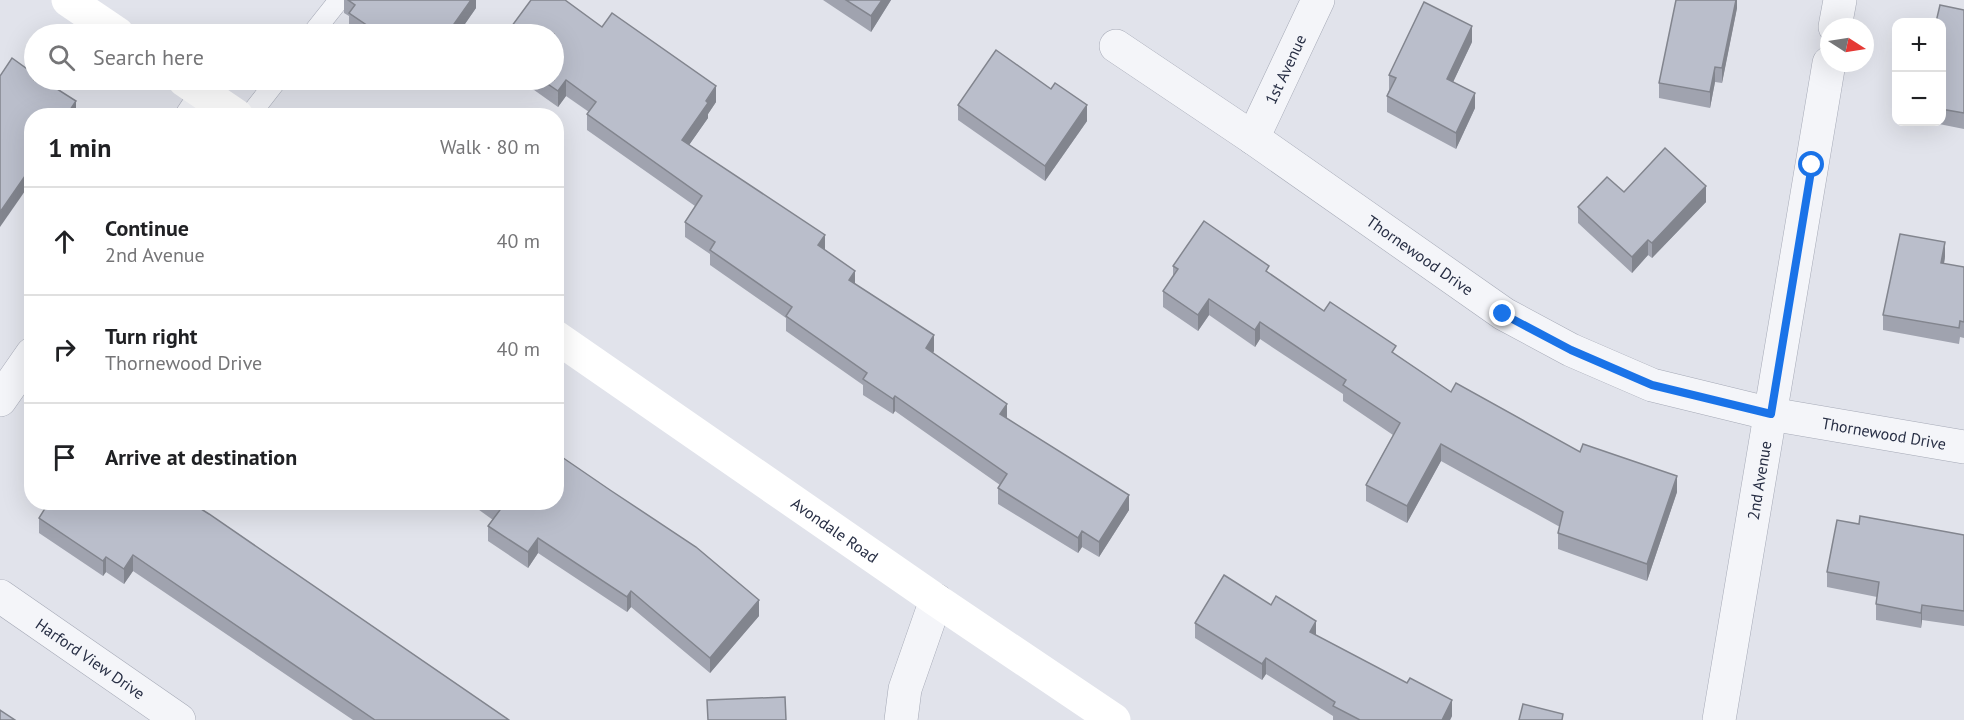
<!DOCTYPE html>
<meta charset="utf-8">
<style>
body{margin:0;font-family:"PT Sans",sans-serif;background:#f6f6f6;color:#202124}
.controls{position:absolute;right:18px;top:18px;display:grid;overflow:hidden;border-radius:12px;box-shadow:0 6px 24px #0002}
.controls button{width:54px;height:54px;display:grid;place-items:center;padding:0;border:0;border-bottom:2px solid #e0e0e0;background:#fff;color:#202124;font:30px sans-serif}
.compass{position:absolute;left:1820px;top:18px;width:54px;height:54px;border-radius:50%;background:#fff;box-shadow:0 6px 24px #0002;rotate:102deg}
.stop{position:absolute;width:18px;height:18px;margin:-14px;border:4px solid #1a73e8;border-radius:50%;background:#fff}
.stop.end{background:#1a73e8;border-color:#fff;box-shadow:0 2px 6px #0008}
.list{margin:0;padding:0;list-style:none}
h2{display:flex;justify-content:space-between;align-items:center;height:78px;margin:0;padding:0 24px;font-size:26px}
h2 small{font-size:20px;font-weight:400;color:#757577}
.list li{display:grid;grid-template-columns:39px 1fr auto;gap:18px;align-items:center;box-sizing:border-box;height:108px;padding:0 24px;border-top:2px solid #e0e0e0}
.list b{display:block;font-size:22px;white-space:nowrap}
.list p{margin:0;font-size:20px;white-space:nowrap;color:#757577}
.list em{font-size:20px;font-style:normal;color:#757577}
.icon{flex:none;width:33px;height:33px;fill:none;stroke:currentColor;stroke-width:2;stroke-linecap:round;stroke-linejoin:round}
.map{position:relative;flex:none;width:1964px;height:720px;overflow:hidden}
.search{position:absolute;background:#fff;box-shadow:0 6px 24px #0002;left:24px;top:24px;width:540px;height:66px;display:flex;align-items:center;gap:15px;box-sizing:border-box;padding:0 21px;border-radius:33px;color:#757577;font-size:22px}
.panel{position:absolute;background:#fff;box-shadow:0 6px 24px #0002;left:24px;top:108px;width:540px;height:402px;border-radius:24px}
.map>svg:first-child{display:block}
.lines{fill:none;stroke-linecap:round;stroke-linejoin:round}
.lane-casing{stroke:#a5a9b6;stroke-width:21}
.street-casing{stroke:#a5a9b6;stroke-width:34}
.lane{stroke:#f4f5f9;stroke-width:20}
.street{stroke:#f4f5f9;stroke-width:33}
.secondary{stroke:#fff;stroke-width:33}
.wall{fill:#a0a3af}
.shaded-wall{fill:#82858e}
.building{fill:#babecb;stroke:#82858e;stroke-width:1.5}
.route{stroke:#1a73e8;stroke-width:8}
.labels{text-anchor:middle;stroke-width:5;stroke-linejoin:round;paint-order:stroke}
.street-label{font-size:16px;fill:#272e44;stroke:#f1f3f8}
</style>
<div class="map">
<svg width="1964" height="720" viewBox="0 0 1964 720">
<rect width="100%" height="100%" fill="#e1e3eb"/>
<g class="lines">
<g class="lane-casing">
<g id="lane">
<path d="M 312,34 L 339,0"/>
<path d="M 249,116 L 277,80"/>
</g>
</g>
<g class="street-casing">
<g id="street">
<path d="M 1835,27 L 1840,0"/>
<path id="s1" d="M 1116,46 L 1253,138 L 1504,314 L 1571,350 L 1652,385 L 1771,414 L 1964,447"/>
<path d="M 192,116 L 206,95"/>
<path id="s2" d="M 1253,138 L 1318,0"/>
<path d="M 0,400 L 32,354"/>
<path id="s3" d="M 0,596 L 179,720"/>
<path d="M 901,720 L 905,689 L 936,600"/>
<path id="s4" d="M 1719,720 L 1829,63"/>
</g>
</g>
<use href="#lane" class="lane"/>
<use href="#street" class="street"/>
<g class="secondary">
<path d="M 68,0 L 118,34"/>
<path d="M 184,80 L 237,116"/>
<path id="s5" d="M 556,337 L 936,600 L 1114,720"/>
</g>
</g>
<g class="wall">
<path d="M 344,0 L 476,0 L 476,8 L 458,34 L 358,34 L 349,28 L 349,16 L 344,13 Z"/>
<path d="M 823,0 L 891,0 L 871,32 Z"/>
<path d="M 1737,0 L 1737,8 L 1722,83 L 1715,82 L 1710,108 L 1659,98 L 1659,83 Z"/>
<path d="M 1964,10 L 1964,129 L 1929,122 L 1941,122 L 1941,22 Z"/>
<path d="M 602,27 L 716,102 L 708,114 L 708,118 L 689,145 L 825,250 L 855,284 L 934,351 L 933,353 L 1007,418 L 1129,510 L 1099,557 L 1082,547 L 1078,553 L 998,504 L 998,488 L 1000,485 L 895,411 L 893,414 L 863,395 L 863,385 L 786,331 L 786,318 L 710,265 L 710,254 L 685,237 L 685,222 L 695,206 L 587,130 L 587,114 L 589,112 L 566,96 L 558,107 L 520,80 L 554,80 Z"/>
<path d="M 1472,42 L 1453,82 L 1475,108 L 1456,149 L 1387,112 L 1387,96 L 1389,90 L 1389,75 Z"/>
<path d="M 958,105 L 1087,121 L 1045,181 L 958,120 Z"/>
<path d="M 1624,192 L 1706,202 L 1652,258 L 1648,255 L 1632,273 L 1578,223 L 1578,207 Z"/>
<path d="M 1945,257 L 1944,264 L 1964,267 L 1964,338 L 1960,337 L 1959,344 L 1883,330 L 1883,315 Z"/>
<path d="M 1173,266 L 1269,273 L 1324,311 L 1396,355 L 1451,392 L 1580,452 L 1677,492 L 1647,581 L 1558,549 L 1558,533 L 1560,527 L 1441,461 L 1407,523 L 1366,501 L 1366,485 L 1393,435 L 1343,401 L 1343,394 L 1260,339 L 1255,347 L 1209,315 L 1198,331 L 1163,307 L 1163,291 L 1173,276 Z"/>
<path d="M 49,502 L 509,720 L 353,720 L 133,571 L 124,584 L 106,572 L 103,576 L 39,533 L 39,518 Z"/>
<path d="M 468,502 L 556,502 L 759,616 L 710,673 L 631,607 L 627,612 L 538,553 L 528,568 L 488,541 L 488,526 L 493,520 Z"/>
<path d="M 1859,524 L 1964,535 L 1964,626 L 1922,620 L 1921,628 L 1876,620 L 1876,604 L 1877,597 L 1827,587 L 1827,572 Z"/>
<path d="M 1195,623 L 1316,636 L 1452,716 L 1450,720 L 1333,720 L 1333,716 L 1266,674 L 1262,680 L 1195,638 Z"/>
</g>
<g class="shaded-wall">
<path d="M 471,0 L 476,0 L 476,8 L 458,34 L 447,34 Z"/>
<path d="M 882,0 L 891,0 L 871,32 L 871,16 Z"/>
<path d="M 1736,0 L 1737,0 L 1737,8 L 1722,83 L 1722,68 Z"/>
<path d="M 1472,26 L 1472,42 L 1447,95 L 1447,79 Z"/>
<path d="M 1715,67 L 1715,82 L 1710,108 L 1710,92 Z"/>
<path d="M 566,80 L 566,96 L 558,107 L 558,91 Z"/>
<path d="M 716,86 L 716,102 L 708,114 L 708,118 L 682,155 L 682,140 Z"/>
<path d="M 1475,93 L 1475,108 L 1456,149 L 1456,133 Z"/>
<path d="M 76,101 L 76,116 L 66,116 Z"/>
<path d="M 1087,105 L 1087,121 L 1045,181 L 1045,166 Z"/>
<path d="M 32,166 L 32,181 L 0,227 L 0,212 Z"/>
<path d="M 1706,186 L 1706,202 L 1652,258 L 1652,243 Z"/>
<path d="M 825,235 L 825,250 L 818,245 Z"/>
<path d="M 1648,240 L 1648,255 L 1632,273 L 1632,257 Z"/>
<path d="M 1945,242 L 1945,257 L 1941,279 L 1941,263 Z"/>
<path d="M 855,271 L 855,286 L 849,280 Z"/>
<path d="M 1209,299 L 1209,315 L 1198,331 L 1198,315 Z"/>
<path d="M 1260,322 L 1260,339 L 1255,347 L 1255,330 Z"/>
<path d="M 934,335 L 934,351 L 926,363 L 926,348 Z"/>
<path d="M 895,396 L 895,411 L 893,414 L 893,399 Z"/>
<path d="M 1007,404 L 1007,419 L 1000,414 Z"/>
<path d="M 1441,444 L 1441,461 L 1407,523 L 1407,506 Z"/>
<path d="M 1677,476 L 1677,492 L 1647,581 L 1647,564 Z"/>
<path d="M 1129,495 L 1129,510 L 1099,557 L 1099,542 Z"/>
<path d="M 1082,531 L 1082,547 L 1078,553 L 1078,538 Z"/>
<path d="M 538,538 L 538,553 L 528,568 L 528,552 Z"/>
<path d="M 133,555 L 133,571 L 124,584 L 124,569 Z"/>
<path d="M 106,557 L 106,572 L 103,576 L 103,561 Z"/>
<path d="M 631,591 L 631,607 L 627,612 L 627,597 Z"/>
<path d="M 759,600 L 759,616 L 710,673 L 710,658 Z"/>
<path d="M 1922,605 L 1922,620 L 1921,628 L 1921,613 Z"/>
<path d="M 1316,621 L 1316,637 L 1310,632 Z"/>
<path d="M 1266,658 L 1266,674 L 1262,680 L 1262,664 Z"/>
<path d="M 1452,700 L 1452,716 L 1450,720 L 1442,720 Z"/>
</g>
<g class="building">
<path d="M 348,0 L 471,0 L 447,34 L 380,34 L 349,13 L 355,5 Z"/>
<path d="M 531,0 L 565,0 L 602,27 L 612,13 L 716,86 L 706,101 L 708,103 L 682,140 L 825,235 L 818,245 L 855,271 L 849,280 L 934,335 L 926,348 L 1007,404 L 1000,414 L 1129,495 L 1099,542 L 1082,531 L 1078,538 L 998,488 L 1007,474 L 895,396 L 893,399 L 863,379 L 867,373 L 786,316 L 792,307 L 710,250 L 715,242 L 685,222 L 702,196 L 587,114 L 596,102 L 566,80 L 558,91 L 542,80 L 554,80 L 554,34 L 506,34 Z"/>
<path d="M 846,0 L 882,0 L 871,16 Z"/>
<path d="M 1676,0 L 1736,0 L 1722,68 L 1715,67 L 1710,92 L 1659,83 Z"/>
<path d="M 1424,2 L 1472,26 L 1447,79 L 1475,93 L 1456,133 L 1387,96 L 1396,78 L 1389,75 Z"/>
<path d="M 1940,5 L 1964,10 L 1964,113 L 1941,109 L 1941,22 L 1936,22 Z"/>
<path d="M 996,50 L 1051,89 L 1055,83 L 1087,105 L 1045,166 L 958,105 Z"/>
<path d="M 12,58 L 34,74 L 34,80 L 43,80 L 76,101 L 66,116 L 32,116 L 32,166 L 0,212 L 0,76 Z"/>
<path d="M 1665,148 L 1706,186 L 1652,243 L 1648,240 L 1632,257 L 1578,207 L 1607,177 L 1624,192 Z"/>
<path d="M 1204,221 L 1269,266 L 1266,271 L 1324,311 L 1330,302 L 1396,346 L 1392,352 L 1451,392 L 1456,383 L 1580,452 L 1583,444 L 1677,476 L 1647,564 L 1558,533 L 1563,512 L 1441,444 L 1407,506 L 1366,485 L 1400,423 L 1343,385 L 1346,380 L 1260,322 L 1255,330 L 1209,299 L 1198,315 L 1163,291 L 1178,269 L 1173,266 Z"/>
<path d="M 1900,234 L 1945,242 L 1941,263 L 1964,267 L 1964,322 L 1960,321 L 1959,328 L 1883,315 Z"/>
<path d="M 556,453 L 610,490 L 696,547 L 759,600 L 710,658 L 631,591 L 627,597 L 538,538 L 528,552 L 488,526 L 500,510 L 490,502 L 556,502 Z"/>
<path d="M 49,502 L 190,502 L 209,514 L 509,720 L 375,720 L 133,555 L 124,569 L 106,557 L 103,561 L 39,518 Z"/>
<path d="M 1860,516 L 1964,535 L 1964,611 L 1922,605 L 1921,613 L 1876,604 L 1879,582 L 1827,572 L 1837,520 L 1859,524 Z"/>
<path d="M 1224,575 L 1271,605 L 1276,596 L 1316,621 L 1310,632 L 1407,683 L 1410,678 L 1452,700 L 1442,720 L 1360,720 L 1333,706 L 1335,702 L 1266,658 L 1262,664 L 1195,623 Z"/>
<path d="M 785,697 L 786,720 L 708,720 L 707,700 Z"/>
<path d="M 1523,704 L 1563,714 L 1562,720 L 1519,720 Z"/>
<path d="M 0,710 L 15,720 L 0,720 Z"/>
</g>
<g class="lines">
<path class="route" d="M 1503,314 L 1571,350 L 1652,385 L 1771,414 L 1812,165"/>
</g>
<g class="labels">
<g class="street-label">
<text dy="6" stroke="none"><textPath href="#s2" startOffset="76">1st Avenue</textPath></text>
<text dy="6" stroke="none"><textPath href="#s1" startOffset="369">Thornewood Drive</textPath></text>
<text dy="6" stroke="none"><textPath href="#s1" startOffset="873">Thornewood Drive</textPath></text>
<text dy="6" stroke="none"><textPath href="#s4" startOffset="243">2nd Avenue</textPath></text>
<text dy="6" stroke="none"><textPath href="#s5" startOffset="339">Avondale Road</textPath></text>
<text dy="6" stroke="none"><textPath href="#s3" startOffset="110">Harford View Drive</textPath></text>
</g>
</g>
</svg>
<div class="controls">
<button>+</button>
<button>−</button>
</div>
<svg class="compass" viewBox="-18 -18 36 36"><path d="M0-13l5 13h-10z" fill="#e53935"/><path d="M0 13l5-13h-10z" fill="#757577"/></svg>
<div class="stop" style="left:1812px;top:165px"></div>
<div class="stop end" style="left:1503px;top:314px"></div>
<div class="search"><svg class="icon" aria-label="search" viewBox="0 0 24 24"><circle cx="10" cy="10" r="6"/><path d="M15 15l6 6"/></svg>Search here</div>
<section class="panel">
<h2>1 min<small>Walk · 80 m</small></h2>
<ul class="list">
<li><svg class="icon" aria-label="ahead" viewBox="0 0 24 24"><path d="M12 20V5M6 11l6-6 6 6"/></svg><div><b>Continue</b><p>2nd Avenue</p></div><em>40 m</em></li>
<li><svg class="icon" aria-label="right" viewBox="0 0 24 24"><path d="M7 20v-9h11M14 6l5 5-5 5"/></svg><div><b>Turn right</b><p>Thornewood Drive</p></div><em>40 m</em></li>
<li><svg class="icon" aria-label="arrive" viewBox="0 0 24 24"><path d="M6 21V4h12l-3 4 3 4H6"/></svg><div><b>Arrive at destination</b></div></li>
</ul>
</section>
</div>
